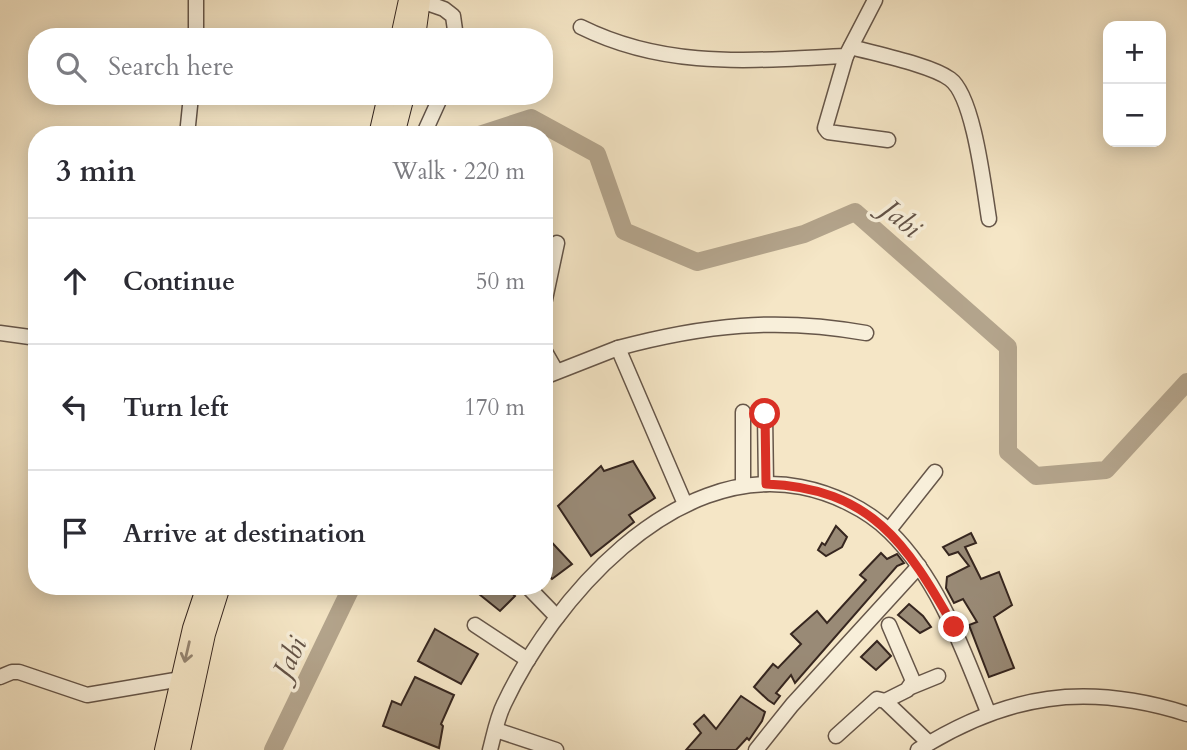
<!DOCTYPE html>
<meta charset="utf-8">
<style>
body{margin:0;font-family:Cardo,serif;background:#f7f7f7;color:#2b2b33}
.controls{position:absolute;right:21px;top:21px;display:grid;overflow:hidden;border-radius:14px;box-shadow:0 4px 18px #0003}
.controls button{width:63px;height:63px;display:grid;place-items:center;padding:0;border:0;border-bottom:2px solid #e1e1e2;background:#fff;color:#2b2b33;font:35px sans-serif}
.stop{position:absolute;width:21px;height:21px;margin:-16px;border:5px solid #d93025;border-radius:50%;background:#fff}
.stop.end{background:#d93025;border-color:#fff;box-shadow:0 2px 7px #0008}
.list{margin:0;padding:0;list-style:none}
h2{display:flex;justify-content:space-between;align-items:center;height:91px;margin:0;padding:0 28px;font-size:30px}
h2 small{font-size:23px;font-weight:400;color:#7c7c81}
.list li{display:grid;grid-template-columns:46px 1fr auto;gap:21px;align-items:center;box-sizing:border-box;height:126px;padding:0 28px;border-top:2px solid #e1e1e2}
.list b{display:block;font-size:26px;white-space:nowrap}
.list em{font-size:23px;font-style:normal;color:#7c7c81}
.icon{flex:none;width:38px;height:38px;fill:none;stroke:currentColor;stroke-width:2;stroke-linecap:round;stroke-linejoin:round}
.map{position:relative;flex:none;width:1187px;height:750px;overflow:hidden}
.search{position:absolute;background:#fff;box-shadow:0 4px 18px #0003;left:28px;top:28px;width:525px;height:77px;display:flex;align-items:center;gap:18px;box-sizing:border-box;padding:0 24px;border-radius:28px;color:#7c7c81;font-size:26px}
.panel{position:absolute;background:#fff;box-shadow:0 4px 18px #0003;left:28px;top:126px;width:525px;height:469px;border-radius:28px}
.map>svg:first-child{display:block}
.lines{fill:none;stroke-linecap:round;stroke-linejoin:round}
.river{stroke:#b4a58d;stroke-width:18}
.building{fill:#998a76;stroke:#36261f;stroke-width:2}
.minor-casing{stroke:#665649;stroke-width:17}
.major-casing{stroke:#36261f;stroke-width:20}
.minor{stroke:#f8efda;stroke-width:14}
.major{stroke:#f5e6c6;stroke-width:18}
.oneway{stroke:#968672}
.route{stroke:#d93025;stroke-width:9}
.labels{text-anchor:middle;stroke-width:7;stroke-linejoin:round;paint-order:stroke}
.water-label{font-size:28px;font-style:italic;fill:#625246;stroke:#f8efda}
</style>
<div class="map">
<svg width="1187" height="750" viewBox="0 0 1187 750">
<rect width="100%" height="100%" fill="#f5e6c6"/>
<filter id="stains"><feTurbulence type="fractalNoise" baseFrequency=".00286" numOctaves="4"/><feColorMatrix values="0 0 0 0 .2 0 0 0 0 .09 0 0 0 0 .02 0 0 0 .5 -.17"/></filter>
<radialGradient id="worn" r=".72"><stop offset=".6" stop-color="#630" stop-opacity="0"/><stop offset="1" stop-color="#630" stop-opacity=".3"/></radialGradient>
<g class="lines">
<g class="river">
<path d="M 479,135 L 531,118 L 597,154 L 624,231 L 697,262 L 804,234 L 855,212 L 1008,347 L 1008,452 L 1036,476 L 1106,470 L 1187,382"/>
<path d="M 273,750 L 352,586"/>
</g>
</g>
<g class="building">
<path d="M 633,461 L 655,498 L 629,515 L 634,522 L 591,556 L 558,506 L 601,466 L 604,471 Z"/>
<path d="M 836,526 L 847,537 L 842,547 L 826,556 L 818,550 L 822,543 L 825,545 Z"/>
<path d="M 971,533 L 976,543 L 965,547 L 981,579 L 999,572 L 1012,605 L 994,617 L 1014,668 L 989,677 L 969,625 L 977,622 L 963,599 L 954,603 L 946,588 L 947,577 L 969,566 L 958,552 L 949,555 L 943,547 Z"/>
<path d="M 544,534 L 572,564 L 552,579 L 544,571 Z"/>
<path d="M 881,553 L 887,559 L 897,554 L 904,563 L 897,566 L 795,683 L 791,675 L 776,693 L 780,696 L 774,704 L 768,700 L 754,687 L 773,664 L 778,668 L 801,644 L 791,634 L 817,611 L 827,623 L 866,580 L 860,575 Z"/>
<path d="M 469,586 L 504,586 L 515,596 L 500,611 Z"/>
<path d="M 909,604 L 923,616 L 931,627 L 920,633 L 898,615 Z"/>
<path d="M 435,629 L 478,654 L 461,684 L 418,661 Z"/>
<path d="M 877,641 L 891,656 L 876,670 L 861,657 Z"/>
<path d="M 415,677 L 454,695 L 441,724 L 443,726 L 439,748 L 383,726 L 392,701 L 401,705 Z"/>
<path d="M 741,696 L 765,712 L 762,721 L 749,740 L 747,738 L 736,750 L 686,750 L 701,733 L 694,724 L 704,715 L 716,729 Z"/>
</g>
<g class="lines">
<g class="minor-casing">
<g id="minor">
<path d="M 196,0 L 196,37"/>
<path d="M 421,1 L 444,9 L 453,16 L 456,37"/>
<path d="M 581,27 C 668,70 753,60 846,56 L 875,0"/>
<path d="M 851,47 C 876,54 931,65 950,79 C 974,96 984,189 989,219"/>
<path d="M 846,56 L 825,128 L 828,132 L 888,140"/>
<path d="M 426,129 L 441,96"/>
<path d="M 187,135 L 191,96"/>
<path d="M 544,304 L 557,243"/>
<path d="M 0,333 L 37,338"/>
<path d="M 618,348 C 704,325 777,317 866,333"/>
<path d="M 544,350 L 556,371"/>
<path d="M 544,377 L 618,348 L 685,504"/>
<path d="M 765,414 L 766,484"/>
<path d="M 743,486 L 743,412"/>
<path d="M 889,530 L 935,472"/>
<path d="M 527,586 L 557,617"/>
<path d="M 475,625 L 528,660"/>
<path d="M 0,677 L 12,672 L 19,672 L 87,695 L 181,679"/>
<path d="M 911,687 L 938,676"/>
<path d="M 885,701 L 907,690 L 913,681 L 889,625"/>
<path d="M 496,730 L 556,750"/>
<path d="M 836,736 L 877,699 L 885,701 L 929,743"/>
<path d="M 490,750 C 494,735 497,718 504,704 C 553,600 672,462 801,487 C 832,493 867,509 890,532 C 939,580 963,650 988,712"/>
<path d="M 756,750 L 792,705 L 919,566"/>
<path d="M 918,750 C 1007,694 1086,682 1187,714"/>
</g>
</g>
<g class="major-casing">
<g id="major">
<path d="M 400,37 L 408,0"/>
<path d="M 416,37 L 421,0"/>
<path d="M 378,135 L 387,96"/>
<path d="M 395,135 L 405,96"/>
<path d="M 164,750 L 192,628 L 206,586"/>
<path d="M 181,750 L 206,634 L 221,586"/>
</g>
</g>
<use href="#minor" class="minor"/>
<use href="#major" class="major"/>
</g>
<defs><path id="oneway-shaft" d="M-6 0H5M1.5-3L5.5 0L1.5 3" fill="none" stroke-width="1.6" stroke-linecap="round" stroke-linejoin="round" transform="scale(1.75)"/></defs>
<use class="oneway" href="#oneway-shaft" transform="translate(187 652) rotate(103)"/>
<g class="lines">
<path class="route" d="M 765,414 L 766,484 C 871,488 907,544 954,627"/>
</g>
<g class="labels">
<g class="water-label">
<text transform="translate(902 218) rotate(41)" y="10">Jabi</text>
<text transform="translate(289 657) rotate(-64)" y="10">Jabi</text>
</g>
</g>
<rect width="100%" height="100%" filter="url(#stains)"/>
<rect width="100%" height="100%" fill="url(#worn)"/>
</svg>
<div class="controls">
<button>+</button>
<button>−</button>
</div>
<div class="stop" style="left:765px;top:414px"></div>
<div class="stop end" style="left:954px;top:627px"></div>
<div class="search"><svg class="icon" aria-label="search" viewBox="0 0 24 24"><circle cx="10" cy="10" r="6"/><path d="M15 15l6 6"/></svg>Search here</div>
<section class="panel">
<h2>3 min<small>Walk · 220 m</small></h2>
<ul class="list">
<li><svg class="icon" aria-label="ahead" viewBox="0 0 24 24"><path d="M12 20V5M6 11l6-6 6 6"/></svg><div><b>Continue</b></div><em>50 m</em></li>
<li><svg class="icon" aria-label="left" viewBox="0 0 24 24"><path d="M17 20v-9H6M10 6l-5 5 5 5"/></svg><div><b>Turn left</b></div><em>170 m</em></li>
<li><svg class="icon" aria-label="arrive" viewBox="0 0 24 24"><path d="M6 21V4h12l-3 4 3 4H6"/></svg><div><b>Arrive at destination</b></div></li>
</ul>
</section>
</div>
